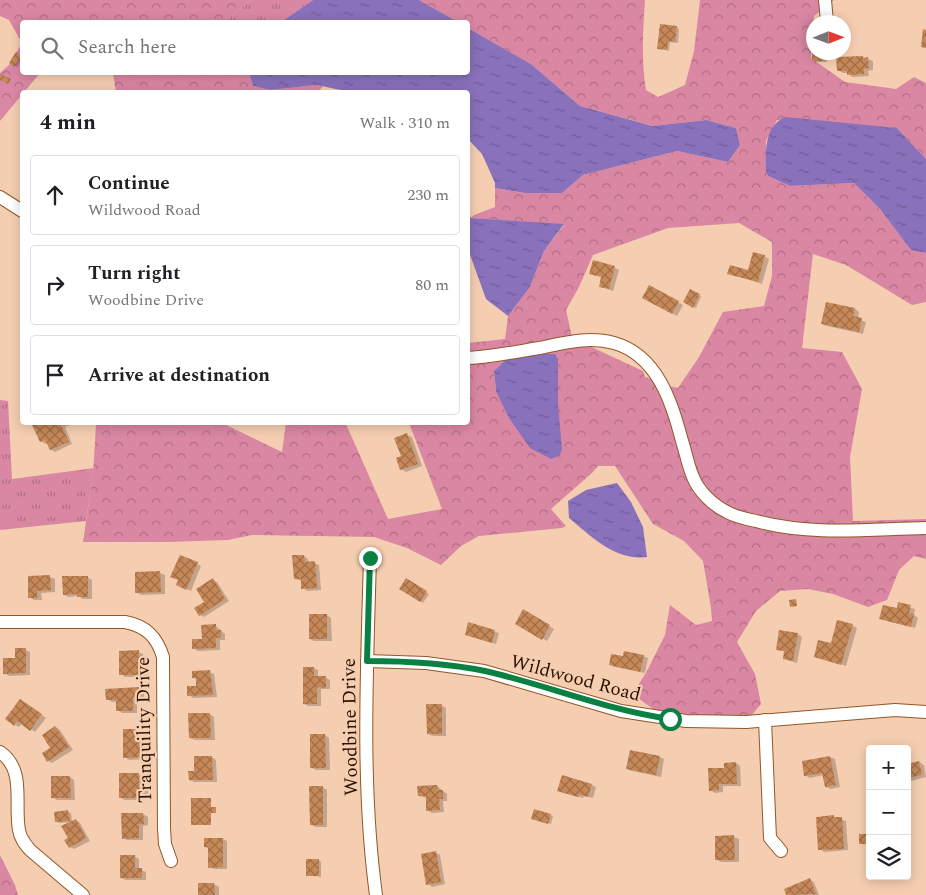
<!DOCTYPE html>
<meta charset="utf-8">
<style>
body{margin:0;font-family:Spectral,serif;background:#f6f6f6;color:#202124}
.controls{position:absolute;right:15px;bottom:15px;display:grid;overflow:hidden;border-radius:5px;box-shadow:0 2px 12px #0003}
.controls button{width:45px;height:45px;display:grid;place-items:center;padding:0;border:0;border-bottom:1px solid #e0e0e0;background:#fff;color:#202124;font:25px sans-serif}
.compass{position:absolute;left:806px;top:15px;width:45px;height:45px;border-radius:50%;background:#fff;box-shadow:0 2px 12px #0003;rotate:89deg}
.stop{position:absolute;width:15px;height:15px;margin:-11px;border:4px solid #0b8043;border-radius:50%;background:#fff}
.stop.end{background:#0b8043;border-color:#fff;box-shadow:0 1px 5px #0008}
.list{margin:0;padding:0;list-style:none}
h2{display:flex;justify-content:space-between;align-items:center;height:65px;margin:0;padding:0 20px;font-size:21px}
h2 small{font-size:16px;font-weight:400;color:#757577}
.list li{display:grid;grid-template-columns:32px 1fr auto;gap:15px;align-items:center;box-sizing:border-box;height:80px;margin:0 10px 10px;padding:0 10px;border:1px solid #e0e0e0;border-radius:5px}
.list b{display:block;font-size:19px;white-space:nowrap}
.list p{margin:0;font-size:16px;white-space:nowrap;color:#757577}
.list em{font-size:16px;font-style:normal;color:#757577}
.icon{flex:none;width:28px;height:28px;fill:none;stroke:currentColor;stroke-width:2;stroke-linecap:round;stroke-linejoin:round}
.map{position:relative;flex:none;width:926px;height:895px;overflow:hidden}
.search{position:absolute;background:#fff;box-shadow:0 2px 12px #0003;left:20px;top:20px;width:450px;height:55px;display:flex;align-items:center;gap:12px;box-sizing:border-box;padding:0 18px;border-radius:5px;color:#757577;font-size:19px}
.panel{position:absolute;background:#fff;box-shadow:0 2px 12px #0003;left:20px;top:90px;width:450px;height:335px;border-radius:5px}
.map>svg:first-child{display:block}
.grass{fill:url(#grass-tufts)}
.forest{fill:url(#forest-crowns)}
.water{fill:url(#water-ripples)}
.shadow{fill:#0003}
.building{fill:url(#building-cross-hatch)}
.lines{fill:none;stroke-linecap:round;stroke-linejoin:round}
.minor-casing{stroke:#915726;stroke-width:14}
.minor{stroke:#fff;stroke-width:12}
.route{stroke:#0b8043;stroke-width:6}
.labels{text-anchor:middle;stroke-width:4.5;stroke-linejoin:round;paint-order:stroke}
.street-label{font-size:19px;fill:#2a1301;stroke:#f5ceb1}
</style>
<div class="map">
<svg width="926" height="895" viewBox="0 0 926 895">
<defs>
<pattern id="grass-tufts" width="24" height="20" patternUnits="userSpaceOnUse" patternTransform="scale(1.25)"><rect width="24" height="20" fill="#da87a4"/><path d="M3 7l-1-3M5 7V3M7 7l1-3M15 17l-1-3M17 17v-4M19 17l1-3" fill="none" stroke="#b16d83"/></pattern>
<pattern id="forest-crowns" width="20" height="18" patternUnits="userSpaceOnUse" patternTransform="scale(1.25)"><rect width="20" height="18" fill="#da87a4"/><path d="M2 6a3 3 0 1 1 6 0M12 15a3 3 0 1 1 6 0" fill="none" stroke="#b16d83"/></pattern>
<pattern id="water-ripples" width="26" height="14" patternUnits="userSpaceOnUse" patternTransform="scale(1.25)"><rect width="26" height="14" fill="#8971bb"/><path d="M2 4q2-2 4 0t4 0M15 11q2-2 4 0t4 0" fill="none" stroke="#705c96"/></pattern>
<pattern id="building-cross-hatch" width="8" height="8" patternUnits="userSpaceOnUse" patternTransform="scale(1.25)"><rect width="8" height="8" fill="#c68858"/><path d="M0 0l8 8M0 8l8-8" fill="none" stroke="#a16e46"/></pattern>
</defs>
<rect width="100%" height="100%" fill="#f5ceb1"/>
<g class="grass">
<path d="M 251,0 L 313,0 L 281,22 L 226,22 L 229,18 Z"/>
<path d="M 0,400 L 8,401 L 12,479 L 94,468 L 86,521 L 0,530 Z"/>
</g>
<g class="forest">
<path d="M 0,0 L 251,0 L 229,18 L 226,22 L 22,22 L 22,72 L 40,73 L 0,121 L 0,73 L 9,65 L 22,43 L 9,20 L 0,16 Z"/>
<path d="M 419,0 L 645,0 C 643,30 641,60 646,90 L 658,97 L 685,85 L 694,51 L 700,0 L 834,0 L 814,16 L 811,58 L 845,82 L 896,89 L 914,77 L 926,83 L 926,159 L 897,128 L 777,120 L 766,141 L 766,173 L 768,176 L 790,186 L 854,183 L 880,209 L 911,249 L 926,253 L 926,302 L 912,305 L 846,265 L 813,254 L 802,348 L 842,352 L 862,389 L 850,457 L 853,521 L 926,519 L 926,524 L 829,526 L 779,521 L 739,512 L 714,498 L 698,476 L 669,386 L 678,388 L 699,357 L 723,312 L 764,306 L 772,276 L 772,242 L 739,223 L 668,228 L 593,255 L 579,287 L 566,310 L 572,337 L 527,345 L 468,353 L 468,343 L 505,339 L 508,316 L 530,287 L 544,251 L 564,225 L 470,218 L 474,215 L 495,207 L 495,188 L 525,193 L 562,193 L 583,175 L 677,151 L 728,162 L 740,145 L 736,128 L 706,120 L 654,126 L 580,106 L 531,64 L 468,28 L 468,22 L 458,22 Z"/>
<path d="M 113,73 L 249,73 L 253,86 L 270,90 L 317,85 L 323,86 L 318,92 L 116,92 Z"/>
<path d="M 585,344 L 643,371 L 645,377 L 655,380 L 659,388 L 675,434 L 684,467 L 726,517 L 926,533 L 926,559 L 914,556 L 899,570 L 887,600 L 868,607 L 833,594 L 808,589 L 780,591 L 756,611 L 737,642 L 755,674 L 761,704 L 750,717 L 726,718 L 656,711 L 632,694 L 646,673 L 665,635 L 670,605 L 696,625 L 712,621 L 711,608 L 703,561 L 684,541 L 653,524 L 615,466 L 598,466 L 593,472 L 551,509 L 566,526 L 562,528 L 479,536 L 461,546 L 441,565 L 407,548 L 374,537 L 252,535 L 228,540 L 169,542 L 83,542 L 93,474 L 96,425 L 98,423 L 222,423 L 282,452 L 286,423 L 348,423 L 346,424 L 388,519 L 442,509 L 409,423 L 468,422 L 468,362 L 507,358 L 494,371 L 496,391 L 558,403 L 558,359 L 539,354 Z"/>
<path d="M 0,855 L 15,885 L 18,895 L 0,895 Z"/>
</g>
<g class="water">
<path d="M 313,0 L 419,0 L 458,22 L 281,22 Z"/>
<path d="M 468,28 L 531,64 L 580,106 L 653,126 L 706,120 L 736,128 L 740,145 L 728,162 L 677,151 L 583,175 L 562,193 L 525,193 L 495,188 L 495,183 L 482,154 L 468,139 L 468,92 L 350,92 L 317,85 L 270,90 L 253,86 L 249,73 L 468,72 Z"/>
<path d="M 785,117 L 897,128 L 926,159 L 926,253 L 911,250 L 880,209 L 854,183 L 790,186 L 768,176 L 766,173 C 766,153 763,127 785,117 Z"/>
<path d="M 470,218 L 564,224 L 544,251 L 530,287 L 508,316 L 486,299 L 468,249 L 468,220 Z"/>
<path d="M 539,354 L 555,354 L 558,359 L 558,403 L 562,450 L 559,456 L 551,459 L 530,448 L 509,418 L 496,391 L 494,371 L 507,358 Z"/>
<path d="M 617,483 L 631,502 L 643,527 L 647,557 C 615,561 592,537 569,518 L 568,501 L 586,490 Z"/>
</g>
<g class="shadow">
<path d="M 677,27 L 679,29 L 678,43 L 670,42 L 669,51 L 659,48 Z"/>
<path d="M 813,49 L 814,52 L 827,52 L 827,62 L 816,62 L 813,60 Z"/>
<path d="M 16,54 L 22,58 L 17,67 L 10,63 Z"/>
<path d="M 862,57 L 873,61 L 873,70 L 868,71 L 869,76 L 852,77 L 848,73 L 843,73 L 838,70 Z"/>
<path d="M 764,256 L 769,259 L 762,284 L 729,273 L 749,271 Z"/>
<path d="M 614,267 L 619,270 L 613,291 L 600,286 L 602,277 Z"/>
<path d="M 650,286 L 683,305 L 677,316 L 644,297 Z"/>
<path d="M 690,291 L 701,296 L 696,308 L 684,302 Z"/>
<path d="M 855,309 L 859,312 L 858,319 L 866,322 L 863,334 L 827,326 L 823,324 Z"/>
<path d="M 40,422 L 69,422 L 70,425 L 65,427 L 72,444 L 55,452 L 50,449 L 48,443 L 45,444 L 41,441 Z"/>
<path d="M 285,422 L 285,424 L 265,425 L 262,422 Z"/>
<path d="M 407,435 L 412,437 L 422,466 L 406,472 L 401,469 Z"/>
<path d="M 304,556 L 308,559 L 309,563 L 314,563 L 319,565 L 321,590 L 307,591 L 303,588 L 302,581 L 295,579 Z"/>
<path d="M 197,564 L 201,566 L 191,591 L 182,587 L 179,580 Z"/>
<path d="M 160,573 L 165,575 L 165,594 L 141,595 L 136,592 Z"/>
<path d="M 50,577 L 55,579 L 55,592 L 41,593 L 42,600 L 34,600 L 29,597 Z"/>
<path d="M 87,577 L 92,580 L 92,599 L 83,599 L 77,596 L 68,597 L 64,594 Z"/>
<path d="M 213,580 L 217,582 L 229,601 L 204,617 L 200,615 L 206,602 Z"/>
<path d="M 407,580 L 429,594 L 423,603 L 401,589 Z"/>
<path d="M 899,604 L 915,609 L 914,615 L 918,618 L 915,628 L 881,619 L 898,610 Z"/>
<path d="M 524,611 L 554,629 L 547,641 L 516,624 Z"/>
<path d="M 327,615 L 331,618 L 332,641 L 314,641 L 310,639 Z"/>
<path d="M 469,624 L 499,633 L 496,644 L 466,635 Z"/>
<path d="M 852,625 L 857,628 L 846,666 L 815,656 L 832,645 Z"/>
<path d="M 216,626 L 225,634 L 225,640 L 220,640 L 220,650 L 198,651 L 193,648 Z"/>
<path d="M 780,631 L 798,634 L 802,637 L 797,663 L 784,659 L 786,652 L 777,649 Z"/>
<path d="M 26,650 L 30,652 L 30,675 L 9,676 L 4,673 Z"/>
<path d="M 138,652 L 143,654 L 143,665 L 148,668 L 148,677 L 125,677 L 121,674 Z"/>
<path d="M 643,656 L 648,658 L 645,673 L 615,667 L 610,665 L 624,658 Z"/>
<path d="M 314,668 L 318,670 L 318,677 L 325,677 L 330,680 L 330,689 L 321,689 L 321,706 L 308,706 L 304,704 Z"/>
<path d="M 209,672 L 214,674 L 217,697 L 193,698 L 189,695 L 197,687 L 197,680 L 194,678 Z"/>
<path d="M 139,689 L 144,691 L 144,699 L 137,699 L 137,713 L 122,713 L 118,710 L 117,702 L 112,702 L 107,699 Z"/>
<path d="M 25,703 L 46,718 L 35,732 L 22,723 L 19,727 L 15,725 Z"/>
<path d="M 441,705 L 446,708 L 446,736 L 433,736 L 428,734 Z"/>
<path d="M 210,714 L 214,717 L 215,740 L 195,740 L 190,738 Z"/>
<path d="M 56,727 L 60,730 L 73,750 L 52,763 L 48,761 Z"/>
<path d="M 124,730 L 142,730 L 147,733 L 147,759 L 129,760 L 125,757 Z"/>
<path d="M 325,735 L 329,738 L 330,770 L 316,770 L 312,768 Z"/>
<path d="M 212,757 L 216,760 L 217,782 L 194,782 L 190,780 Z"/>
<path d="M 660,757 L 664,759 L 661,777 L 632,771 L 628,769 Z"/>
<path d="M 830,757 L 835,759 L 840,787 L 831,789 L 826,787 L 824,775 L 810,778 L 806,776 L 803,762 Z"/>
<path d="M 919,762 L 924,765 L 926,777 L 907,782 L 907,765 Z"/>
<path d="M 736,763 L 740,766 L 741,786 L 723,786 L 723,792 L 715,793 L 710,790 L 726,769 Z"/>
<path d="M 138,774 L 143,777 L 143,789 L 148,791 L 148,800 L 125,800 L 121,798 Z"/>
<path d="M 70,777 L 74,780 L 75,800 L 57,800 L 52,797 Z"/>
<path d="M 592,785 L 596,787 L 593,798 L 584,796 L 583,798 L 563,793 Z"/>
<path d="M 437,786 L 447,794 L 447,801 L 443,801 L 444,812 L 432,813 L 427,810 L 427,798 L 419,796 Z"/>
<path d="M 322,787 L 327,790 L 327,827 L 316,827 L 311,825 Z"/>
<path d="M 68,812 L 71,813 L 72,822 L 59,823 L 57,822 Z"/>
<path d="M 143,814 L 148,817 L 148,825 L 143,826 L 143,840 L 127,840 L 123,838 L 122,815 Z"/>
<path d="M 550,815 L 553,816 L 551,824 L 536,820 Z"/>
<path d="M 834,817 L 846,821 L 848,850 L 824,852 L 820,849 L 818,818 Z"/>
<path d="M 76,820 L 80,823 L 90,841 L 74,849 L 70,847 L 69,839 Z"/>
<path d="M 716,837 L 734,837 L 739,839 L 739,862 L 721,862 L 717,860 Z"/>
<path d="M 223,839 L 227,841 L 227,869 L 214,869 L 210,867 L 209,849 L 205,847 Z"/>
<path d="M 436,853 L 440,855 L 445,884 L 432,887 L 428,884 Z"/>
<path d="M 134,856 L 139,859 L 139,869 L 146,872 L 146,880 L 126,880 L 121,878 Z"/>
<path d="M 319,860 L 321,862 L 321,877 L 307,875 Z"/>
<path d="M 810,880 L 814,882 L 819,895 L 788,895 L 786,889 Z"/>
<path d="M 199,884 L 214,884 L 219,887 L 219,895 L 199,895 Z"/>
</g>
<g class="building">
<path d="M 660,24 L 677,26 L 675,42 L 668,41 L 667,50 L 657,49 Z"/>
<path d="M 923,29 L 926,30 L 926,48 L 921,47 Z"/>
<path d="M 16,52 L 21,56 L 14,67 L 9,63 Z"/>
<path d="M 812,52 L 824,52 L 825,61 L 812,61 Z"/>
<path d="M 863,56 L 863,58 L 868,57 L 869,68 L 864,69 L 864,74 L 847,75 L 847,71 L 837,71 L 836,57 Z"/>
<path d="M 0,74 L 11,79 L 8,84 L 0,80 Z"/>
<path d="M 753,252 L 765,255 L 758,282 L 727,274 L 730,265 L 748,270 Z"/>
<path d="M 593,260 L 615,266 L 609,289 L 599,287 L 601,277 L 589,274 Z"/>
<path d="M 649,285 L 679,301 L 672,314 L 642,298 Z"/>
<path d="M 690,289 L 700,294 L 693,308 L 683,302 Z"/>
<path d="M 826,302 L 855,308 L 853,316 L 862,318 L 859,332 L 821,324 Z"/>
<path d="M 36,422 L 66,422 L 61,425 L 69,442 L 50,450 L 45,440 L 40,442 L 32,425 Z"/>
<path d="M 407,433 L 418,464 L 400,470 L 396,458 L 401,456 L 394,438 Z"/>
<path d="M 180,555 L 198,562 L 186,590 L 176,585 L 178,580 L 170,577 Z"/>
<path d="M 292,555 L 304,555 L 305,562 L 315,561 L 317,588 L 301,589 L 301,579 L 294,579 Z"/>
<path d="M 160,571 L 161,592 L 135,593 L 135,572 Z"/>
<path d="M 50,575 L 51,590 L 37,591 L 37,598 L 28,598 L 28,576 Z"/>
<path d="M 62,576 L 88,576 L 88,597 L 77,597 L 77,594 L 63,595 Z"/>
<path d="M 213,578 L 225,599 L 199,616 L 194,608 L 204,602 L 196,589 Z"/>
<path d="M 406,578 L 427,591 L 420,602 L 399,589 Z"/>
<path d="M 796,599 L 797,606 L 790,607 L 789,600 Z"/>
<path d="M 898,602 L 911,605 L 909,613 L 914,614 L 911,627 L 879,619 L 883,605 L 897,608 Z"/>
<path d="M 523,609 L 550,625 L 542,640 L 515,624 Z"/>
<rect x="309" y="614" width="18" height="25"/>
<path d="M 837,620 L 853,624 L 841,665 L 814,657 L 818,640 L 831,643 Z"/>
<path d="M 468,622 L 495,630 L 492,643 L 465,635 Z"/>
<path d="M 216,624 L 216,630 L 221,630 L 221,638 L 216,638 L 216,648 L 192,649 L 192,639 L 202,639 L 201,625 Z"/>
<path d="M 779,630 L 798,633 L 793,661 L 783,659 L 784,651 L 776,650 Z"/>
<path d="M 15,648 L 26,648 L 26,673 L 3,674 L 3,658 L 15,658 Z"/>
<path d="M 139,650 L 139,664 L 144,664 L 144,675 L 119,675 L 119,651 Z"/>
<path d="M 624,651 L 644,655 L 640,672 L 609,665 L 611,654 L 623,656 Z"/>
<path d="M 303,667 L 314,667 L 314,676 L 326,676 L 326,688 L 317,687 L 317,704 L 303,704 Z"/>
<path d="M 210,670 L 213,695 L 187,696 L 187,686 L 196,686 L 196,678 L 192,678 L 192,671 Z"/>
<path d="M 139,687 L 140,697 L 133,697 L 133,711 L 116,711 L 116,700 L 106,700 L 105,689 Z"/>
<path d="M 20,699 L 42,714 L 30,731 L 17,721 L 14,726 L 5,719 Z"/>
<path d="M 426,704 L 442,704 L 442,734 L 427,734 Z"/>
<path d="M 188,713 L 210,713 L 211,738 L 189,738 Z"/>
<path d="M 55,726 L 69,747 L 47,762 L 42,753 L 50,748 L 42,735 Z"/>
<path d="M 123,729 L 142,729 L 143,757 L 123,758 Z"/>
<path d="M 310,734 L 325,734 L 326,768 L 310,768 Z"/>
<path d="M 630,750 L 660,756 L 656,775 L 626,769 Z"/>
<path d="M 194,756 L 212,756 L 213,780 L 189,780 L 188,771 L 194,771 Z"/>
<path d="M 830,756 L 836,785 L 825,787 L 822,773 L 804,776 L 802,761 Z"/>
<path d="M 919,761 L 922,775 L 907,778 L 907,764 Z"/>
<path d="M 736,762 L 737,784 L 719,784 L 719,790 L 709,791 L 708,768 L 724,768 L 724,763 Z"/>
<path d="M 119,773 L 139,773 L 139,788 L 144,788 L 144,798 L 119,798 Z"/>
<path d="M 562,775 L 592,784 L 588,797 L 579,794 L 578,797 L 557,791 Z"/>
<path d="M 51,776 L 70,776 L 71,798 L 51,798 Z"/>
<path d="M 437,785 L 438,790 L 443,790 L 443,799 L 439,799 L 440,810 L 426,811 L 426,796 L 418,796 L 417,786 Z"/>
<path d="M 309,786 L 323,786 L 323,825 L 310,825 Z"/>
<path d="M 191,798 L 211,798 L 211,807 L 216,807 L 216,813 L 211,813 L 211,825 L 191,825 Z"/>
<path d="M 534,809 L 551,814 L 548,824 L 531,819 Z"/>
<path d="M 68,810 L 70,821 L 55,822 L 54,812 Z"/>
<path d="M 121,813 L 143,813 L 144,824 L 139,824 L 139,838 L 122,839 Z"/>
<path d="M 834,815 L 834,817 L 842,817 L 844,849 L 818,850 L 816,817 Z"/>
<path d="M 76,819 L 86,838 L 69,848 L 64,840 L 68,838 L 61,826 Z"/>
<rect x="859" y="834" width="10" height="10"/>
<path d="M 734,835 L 735,860 L 715,860 L 715,836 Z"/>
<path d="M 204,838 L 223,838 L 223,867 L 208,868 L 208,847 L 204,847 Z"/>
<path d="M 436,851 L 441,882 L 426,885 L 421,854 Z"/>
<path d="M 120,855 L 135,855 L 135,868 L 142,868 L 142,878 L 120,878 Z"/>
<rect x="306" y="859" width="13" height="17"/>
<path d="M 810,878 L 816,894 L 786,895 L 784,889 Z"/>
<path d="M 198,883 L 214,883 L 215,895 L 198,895 Z"/>
</g>
<g class="lines">
<g class="minor-casing">
<g id="minor">
<path d="M 825,0 L 827,22"/>
<path d="M 0,197 L 22,211"/>
<path d="M 468,358 C 491,357 515,352 539,348 C 564,343 589,336 614,343 C 657,355 672,402 682,441 C 686,453 688,466 693,477 C 699,492 713,505 727,512 C 736,517 746,519 756,521 C 811,536 869,529 926,528"/>
<path d="M 370,558 C 367,670 361,784 376,895"/>
<path d="M 0,622 L 125,622 C 146,626 157,637 163,657 L 164,828 L 165,844 L 171,861"/>
<path d="M 367,661 L 426,663 L 484,671 L 621,711 L 686,721 L 746,722 L 895,710 L 926,712"/>
<path d="M 765,720 L 770,838 L 781,851"/>
<path d="M 0,752 C 26,770 14,803 19,830 C 20,838 25,844 30,850 L 83,895"/>
</g>
</g>
<use href="#minor" class="minor"/>
</g>
<g class="lines">
<path class="route" d="M 370,558 L 367,661 C 406,661 446,663 485,671 C 547,685 606,710 670,719"/>
</g>
<g class="labels">
<g class="street-label">
<text transform="translate(576 677) rotate(15)" y="7">Wildwood Road</text>
<text transform="translate(349 727) rotate(-91)" y="7">Woodbine Drive</text>
<text transform="translate(143 730) rotate(-91)" y="7">Tranquility Drive</text>
</g>
</g>
</svg>
<div class="controls">
<button>+</button>
<button>−</button>
<button><svg class="icon" aria-label="layers" viewBox="0 0 24 24"><path d="M12 4l9 5-9 5-9-5zM3 14l9 5 9-5"/></svg></button>
</div>
<svg class="compass" viewBox="-18 -18 36 36"><path d="M0-13l5 13h-10z" fill="#e53935"/><path d="M0 13l5-13h-10z" fill="#757577"/></svg>
<div class="stop" style="left:670px;top:719px"></div>
<div class="stop end" style="left:370px;top:558px"></div>
<div class="search"><svg class="icon" aria-label="search" viewBox="0 0 24 24"><circle cx="10" cy="10" r="6"/><path d="M15 15l6 6"/></svg>Search here</div>
<section class="panel">
<h2>4 min<small>Walk · 310 m</small></h2>
<ul class="list">
<li><svg class="icon" aria-label="ahead" viewBox="0 0 24 24"><path d="M12 20V5M6 11l6-6 6 6"/></svg><div><b>Continue</b><p>Wildwood Road</p></div><em>230 m</em></li>
<li><svg class="icon" aria-label="right" viewBox="0 0 24 24"><path d="M7 20v-9h11M14 6l5 5-5 5"/></svg><div><b>Turn right</b><p>Woodbine Drive</p></div><em>80 m</em></li>
<li><svg class="icon" aria-label="arrive" viewBox="0 0 24 24"><path d="M6 21V4h12l-3 4 3 4H6"/></svg><div><b>Arrive at destination</b></div></li>
</ul>
</section>
</div>
